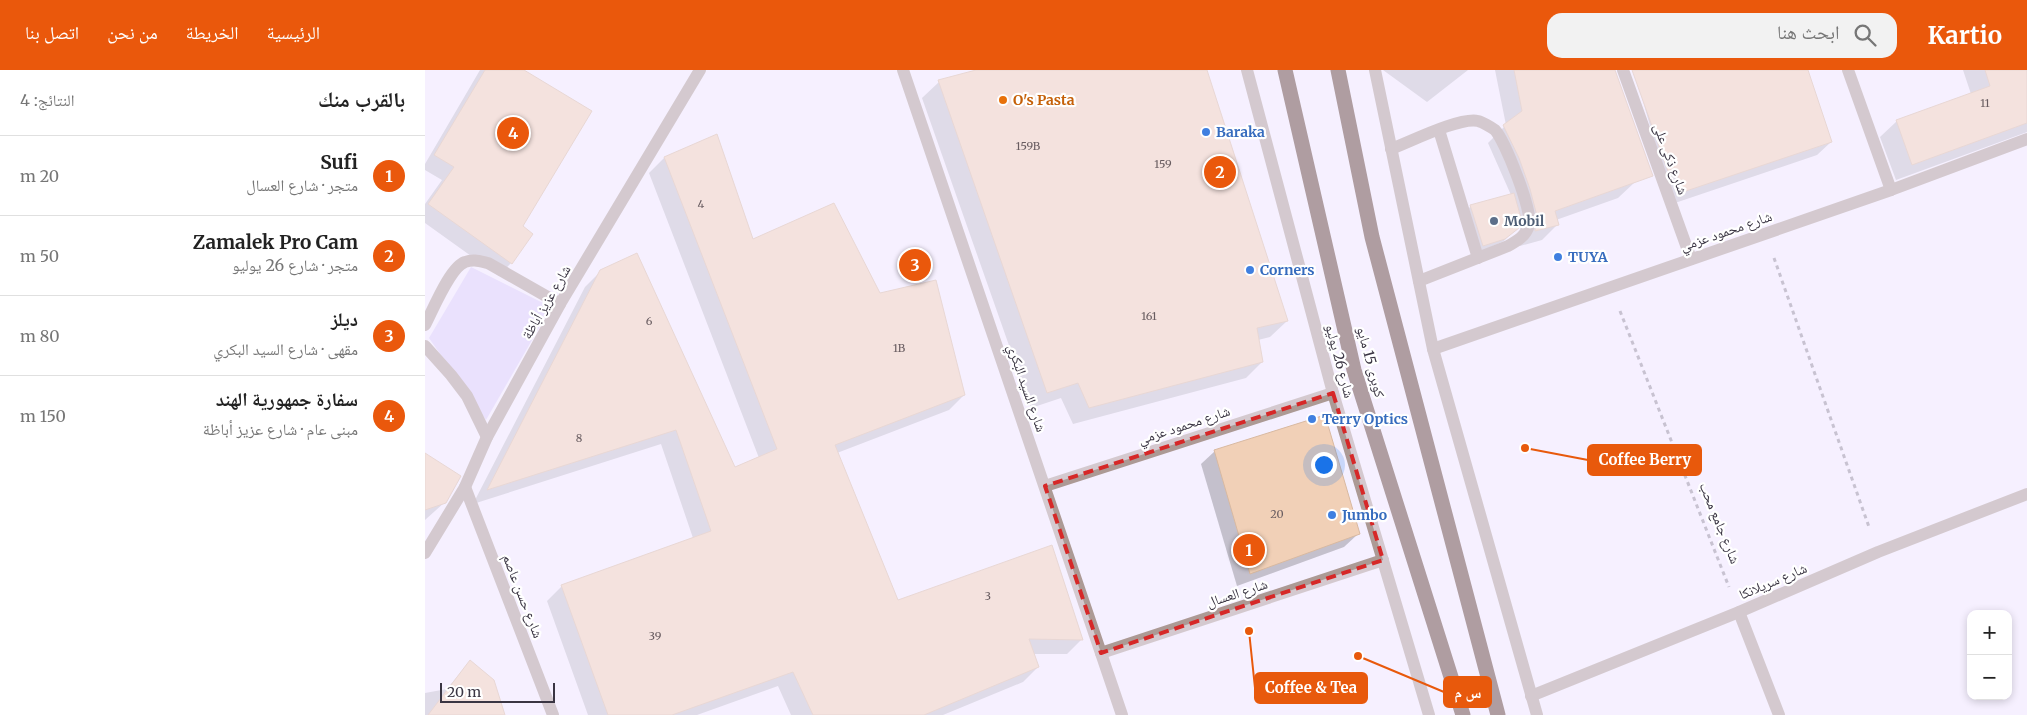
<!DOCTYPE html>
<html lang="ar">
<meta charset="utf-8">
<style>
body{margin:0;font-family:Merriweather,"Noto Naskh Arabic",serif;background:#f2f2f2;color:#222;direction:rtl}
.controls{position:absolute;right:15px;bottom:15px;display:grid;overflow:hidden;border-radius:10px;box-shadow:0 2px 8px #0003}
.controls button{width:45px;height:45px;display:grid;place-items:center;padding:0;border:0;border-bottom:1px solid #e0e0e0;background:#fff;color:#222;font:25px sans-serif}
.scale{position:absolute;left:15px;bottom:12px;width:115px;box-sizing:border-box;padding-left:5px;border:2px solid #3a3543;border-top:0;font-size:14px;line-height:18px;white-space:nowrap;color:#3a3543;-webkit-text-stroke:4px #fff;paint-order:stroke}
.you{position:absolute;left:898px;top:394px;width:18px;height:18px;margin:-12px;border:4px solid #fff;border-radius:50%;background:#1a73e8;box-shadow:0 0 0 8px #1a73e833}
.badge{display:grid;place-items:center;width:32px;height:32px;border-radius:50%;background:#ea580c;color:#fff;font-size:16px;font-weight:700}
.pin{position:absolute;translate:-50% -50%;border:2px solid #fff;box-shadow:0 1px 5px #0006}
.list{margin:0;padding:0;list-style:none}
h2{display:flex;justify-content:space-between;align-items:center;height:65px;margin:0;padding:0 20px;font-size:21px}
h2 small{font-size:16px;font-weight:400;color:#767676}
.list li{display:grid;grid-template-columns:32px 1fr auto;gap:15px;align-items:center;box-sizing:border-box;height:80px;padding:0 20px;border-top:1px solid #e0e0e0}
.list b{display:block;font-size:19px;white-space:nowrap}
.list p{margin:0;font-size:16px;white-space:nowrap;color:#767676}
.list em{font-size:16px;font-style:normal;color:#767676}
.icon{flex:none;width:28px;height:28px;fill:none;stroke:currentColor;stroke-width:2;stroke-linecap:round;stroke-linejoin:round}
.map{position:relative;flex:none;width:1602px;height:645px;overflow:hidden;direction:ltr}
header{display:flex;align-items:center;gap:30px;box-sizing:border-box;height:70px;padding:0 25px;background:#ea580c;color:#fff}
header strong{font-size:24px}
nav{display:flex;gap:28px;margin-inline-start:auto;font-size:18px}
.search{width:350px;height:45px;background:#f2f2f2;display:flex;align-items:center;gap:12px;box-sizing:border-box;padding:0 18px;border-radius:15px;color:#767676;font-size:19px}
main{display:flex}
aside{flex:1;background:#fff}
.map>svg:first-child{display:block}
.green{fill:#dccefa}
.shadow{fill:#0003}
.building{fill:#f1d0b7;stroke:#d8b9a1}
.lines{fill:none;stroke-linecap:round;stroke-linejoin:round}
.path{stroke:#908b9a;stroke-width:3;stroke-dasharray:4 4;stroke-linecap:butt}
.minor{stroke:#ac9a95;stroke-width:12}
.highway{stroke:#59382f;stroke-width:15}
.marked{fill:none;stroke:#d62828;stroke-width:4;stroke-dasharray:10 6;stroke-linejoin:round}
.food-dot{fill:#e8710a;stroke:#fff;stroke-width:2}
.shop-dot{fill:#3f7fe0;stroke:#fff;stroke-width:2}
.service-dot{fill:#5c6f8a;stroke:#fff;stroke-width:2}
.labels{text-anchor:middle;stroke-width:4.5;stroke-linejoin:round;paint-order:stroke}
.number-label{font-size:11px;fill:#685c60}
.food-label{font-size:14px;font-weight:bold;fill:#c56008;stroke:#fff;text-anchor:start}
.shop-label{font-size:14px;font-weight:bold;fill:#366cbe;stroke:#fff;text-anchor:start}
.street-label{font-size:14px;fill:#3a3543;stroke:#fff}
.service-label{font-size:14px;font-weight:bold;fill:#4e5e75;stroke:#fff;text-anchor:start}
.leader{fill:none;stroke:#e8590c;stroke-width:2}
.callout-dot{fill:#e8590c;stroke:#fff;stroke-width:2}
.callout{fill:#e8590c;stroke:#e8590c;stroke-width:2}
.callout-label{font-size:15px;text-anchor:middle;font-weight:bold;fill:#fff}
</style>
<header>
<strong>Kartio</strong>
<div class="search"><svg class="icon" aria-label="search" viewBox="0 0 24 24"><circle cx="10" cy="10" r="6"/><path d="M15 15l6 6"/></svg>ابحث هنا</div>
<nav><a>الرئيسية</a><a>الخريطة</a><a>من نحن</a><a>اتصل بنا</a></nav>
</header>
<main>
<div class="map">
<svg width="1602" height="645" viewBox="0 0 1602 645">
<rect width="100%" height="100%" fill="#f5f0ff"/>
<path class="green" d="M 46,197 L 126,237 L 61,350 L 4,268 Z"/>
<g class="shadow">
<path d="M 55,0 L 96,0 L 96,156 L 86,193 L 74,206 L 0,153 L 0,134 L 17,110 L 0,100 L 0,94 Z"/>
<path d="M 555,0 L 780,0 L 862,251 L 845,267 L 833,270 L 837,292 L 821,308 L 648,354 L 636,328 L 606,338 L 497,28 L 514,12 Z"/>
<path d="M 958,0 L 1043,0 L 1002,32 Z"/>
<path d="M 1070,0 L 1170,0 L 1210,112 L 1193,128 L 1131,150 L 1133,154 L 1117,170 L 1095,176 L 1096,163 L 1094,154 L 1079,171 L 1048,185 L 1036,146 L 1046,136 L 1086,125 L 1063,73 L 1081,55 Z"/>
<path d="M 1209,0 L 1382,0 L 1406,72 L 1392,85 L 1244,135 L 1234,87 Z"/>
<path d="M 1538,0 L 1602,0 L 1602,62 L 1471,110 L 1455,67 L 1472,51 L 1546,24 Z"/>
<path d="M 239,88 L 327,171 L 454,224 L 539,325 L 524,340 L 412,383 L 472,531 L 657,569 L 642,584 L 608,584 L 613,597 L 598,612 L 518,645 L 366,645 L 353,616 L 272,645 L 163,645 L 122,531 L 137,516 L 268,468 L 236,374 L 48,434 L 160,217 L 176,201 L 310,398 L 334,388 L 224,103 Z"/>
<path d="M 790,381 L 933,464 L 919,477 L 812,516 L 776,394 Z"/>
<path d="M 0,385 L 20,432 L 0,450 Z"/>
<path d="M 45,591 L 79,645 L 0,645 L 0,623 L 22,619 Z"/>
</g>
<g class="building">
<path d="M 60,0 L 99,0 L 167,41 L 98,156 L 108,164 L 87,194 L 3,134 L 29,97 L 9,85 Z"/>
<path d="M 551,0 L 782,0 L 863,251 L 832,258 L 838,292 L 664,338 L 653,313 L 622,323 L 513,10 Z"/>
<path d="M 1089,0 L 1190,0 L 1228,106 L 1130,141 L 1134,155 L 1110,161 L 1112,146 L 1105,119 L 1094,88 L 1078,55 L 1097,41 Z"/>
<path d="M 1207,0 L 1383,0 L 1407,72 L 1258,122 L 1250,98 L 1243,101 Z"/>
<path d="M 1560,0 L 1602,0 L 1602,53 L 1487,95 L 1471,50 L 1565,16 Z"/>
<path d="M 292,64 L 328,169 L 409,133 L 455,223 L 511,210 L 540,325 L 410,375 L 473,530 L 627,475 L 658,570 L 604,569 L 614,597 L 499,645 L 388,645 L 368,602 L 247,645 L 183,645 L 136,515 L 286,461 L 251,360 L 62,420 L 175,200 L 212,183 L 310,397 L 352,379 L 239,87 Z"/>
<path d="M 1089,123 L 1096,148 L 1094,158 L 1080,169 L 1058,176 L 1045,135 Z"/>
<path d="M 900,345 L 935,464 L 825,504 L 789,380 Z"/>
<path d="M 0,383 L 36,406 L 21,433 L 0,440 Z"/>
<path d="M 45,590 L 69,610 L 80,645 L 3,645 Z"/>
</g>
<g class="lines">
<g class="path">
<path d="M 1349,188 L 1444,457"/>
<path d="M 1195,241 L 1304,517"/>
</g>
<g class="minor">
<path d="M 478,0 L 697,645"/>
<path d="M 822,0 L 908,323 L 1004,645"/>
<path d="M 950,0 L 1008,279 L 1112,645"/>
<path d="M 1198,0 L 1266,189"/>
<path d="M 1423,0 L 1466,120"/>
<path d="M 1014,60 L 1053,188"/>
<path d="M 966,79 C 985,72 1034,47 1053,51 C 1057,52 1066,57 1070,60 C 1080,71 1108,141 1104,155 C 1101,166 1092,171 1083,176 L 994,211"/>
<path d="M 0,255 C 8,240 25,197 40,192 C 48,189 54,191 63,193 L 135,234"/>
<path d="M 0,276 L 26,305 L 42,326 L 62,367"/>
<path d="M 1008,279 L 1466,120 L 1602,69"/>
<path d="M 620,416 L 908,323"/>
<path d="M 40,417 L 128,645"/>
<path d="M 0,483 L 40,417 L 62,367 L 135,234 L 275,0"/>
<path d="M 1314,542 L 1354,645"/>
<path d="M 676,583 L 958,490"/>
<path d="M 1106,626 L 1314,542 L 1453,482 L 1602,424"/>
</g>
<g class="highway">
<path d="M 860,0 L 929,300 L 1038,645"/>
<path d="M 913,0 L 947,167 L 1073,645"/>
</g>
</g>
<path d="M0 0H1602V645H0ZM 908,323 L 958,490 L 676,583 L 620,416 Z" fill="#f5f0ff" fill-opacity=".55" fill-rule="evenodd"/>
<path class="marked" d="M 908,323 L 958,490 L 676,583 L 620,416 Z"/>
<circle class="food-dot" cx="578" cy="30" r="5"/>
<g class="shop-dot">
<circle cx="781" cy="62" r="5"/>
<circle cx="1133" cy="187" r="5"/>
<circle cx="825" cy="200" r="5"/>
<circle cx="887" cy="349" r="5"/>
<circle cx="907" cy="445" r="5"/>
</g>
<circle class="service-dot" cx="1069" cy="151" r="5"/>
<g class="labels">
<g class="number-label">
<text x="1560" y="37">11</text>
<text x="603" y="80">159B</text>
<text x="738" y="98">159</text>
<text x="276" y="138">4</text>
<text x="724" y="250">161</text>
<text x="224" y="255">6</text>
<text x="474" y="282">1B</text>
<text x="154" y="372">8</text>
<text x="852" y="448">20</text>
<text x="563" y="530">3</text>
<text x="230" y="570">39</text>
</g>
<g class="food-label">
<text x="588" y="35">O's Pasta</text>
</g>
<g class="shop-label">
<text x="791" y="67">Baraka</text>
<text x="1143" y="192">TUYA</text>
<text x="835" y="205">Corners</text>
<text x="897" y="354">Terry Optics</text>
<text x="917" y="450">Jumbo</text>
</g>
<g class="street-label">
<text transform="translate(1246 89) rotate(70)" y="5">شارع ذكى على</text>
<text transform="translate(1301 161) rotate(-19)" y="5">شارع محمود عزمي</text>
<text transform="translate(121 232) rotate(-60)" y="5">شارع عزيز أباظة</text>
<text transform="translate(915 291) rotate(75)" y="5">شارع 26 يوليو</text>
<text transform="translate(946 292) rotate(75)" y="5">كوبرى 15 مايو</text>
<text transform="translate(602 318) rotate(71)" y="5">شارع السيد البكري</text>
<text transform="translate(759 355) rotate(-18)" y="5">شارع محمود عزمي</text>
<text transform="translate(1295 453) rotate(68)" y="5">شارع جامع محب</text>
<text transform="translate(1348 511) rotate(-23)" y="5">شارع سريلانكا</text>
<text transform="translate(812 523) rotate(-18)" y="5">شارع العسال</text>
<text transform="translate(98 526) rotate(69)" y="5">شارع حسن عاصم</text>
</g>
<g class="service-label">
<text x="1079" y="156">Mobil</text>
</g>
</g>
<path class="leader" d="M1100 378L1163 390M824 561L830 618M933 586L1019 622"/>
<g class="callout-dot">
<circle cx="1100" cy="378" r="5"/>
<circle cx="824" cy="561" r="5"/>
<circle cx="933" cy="586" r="5"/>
</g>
<g class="callout">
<rect x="1163" y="375" width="113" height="30" rx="5"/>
<rect x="830" y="603" width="112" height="30" rx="5"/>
<rect x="1019" y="607" width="47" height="30" rx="5"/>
</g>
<g class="callout-label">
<text x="1220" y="395">Coffee Berry</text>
<text x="886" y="623">Coffee &amp; Tea</text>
<text x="1043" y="628">س م</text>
</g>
</svg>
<div class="controls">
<button>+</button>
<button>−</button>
</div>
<div class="scale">20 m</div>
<div class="you"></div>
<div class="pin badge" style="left:824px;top:480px">1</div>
<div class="pin badge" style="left:795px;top:102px">2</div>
<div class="pin badge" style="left:490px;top:195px">3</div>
<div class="pin badge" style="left:88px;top:63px">4</div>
</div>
<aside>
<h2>بالقرب منك<small>النتائج: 4</small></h2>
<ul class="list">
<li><span class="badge">1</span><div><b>Sufi</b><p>متجر · شارع العسال</p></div><em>20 m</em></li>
<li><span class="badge">2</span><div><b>Zamalek Pro Cam</b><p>متجر · شارع 26 يوليو</p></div><em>50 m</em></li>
<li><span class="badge">3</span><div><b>ديلز</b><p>مقهى · شارع السيد البكري</p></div><em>80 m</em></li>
<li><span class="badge">4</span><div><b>سفارة جمهورية الهند</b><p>مبنى عام · شارع عزيز أباظة</p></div><em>150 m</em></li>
</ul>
</aside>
</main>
